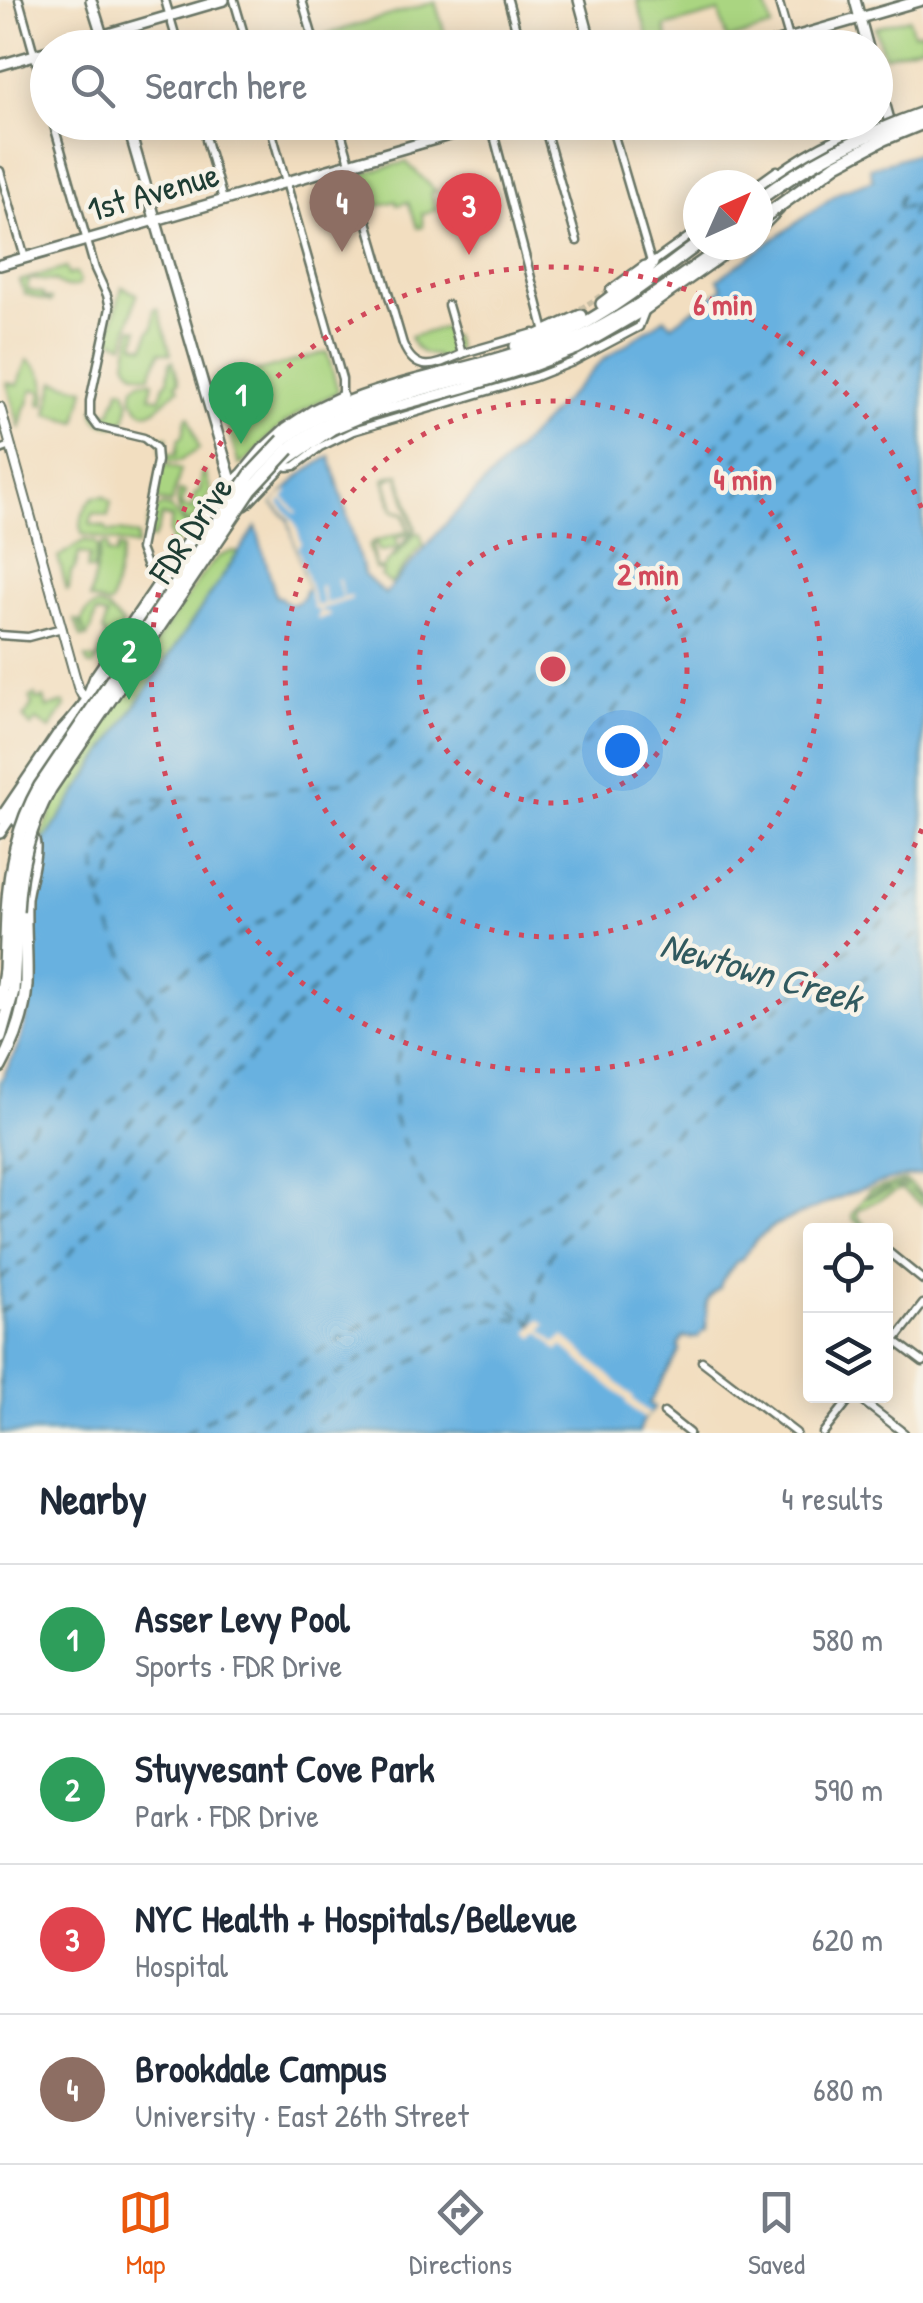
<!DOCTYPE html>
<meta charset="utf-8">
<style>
body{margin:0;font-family:"Patrick Hand",sans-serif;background:#f2f2f3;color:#1f2937}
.controls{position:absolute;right:30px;bottom:30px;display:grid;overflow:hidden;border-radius:10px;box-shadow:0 5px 25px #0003}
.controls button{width:90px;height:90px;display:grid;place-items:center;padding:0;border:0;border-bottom:2px solid #e0e1e3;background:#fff;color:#1f2937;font:50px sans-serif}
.compass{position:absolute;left:683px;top:170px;width:90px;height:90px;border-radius:50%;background:#fff;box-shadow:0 5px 25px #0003;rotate:45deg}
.you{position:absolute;left:622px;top:750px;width:35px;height:35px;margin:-25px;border:8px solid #fff;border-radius:50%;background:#1a73e8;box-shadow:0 0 0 15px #1a73e833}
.badge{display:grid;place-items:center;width:65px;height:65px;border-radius:50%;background:#ea580c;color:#fff;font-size:32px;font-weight:700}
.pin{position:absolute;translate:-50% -82px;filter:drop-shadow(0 2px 5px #0008)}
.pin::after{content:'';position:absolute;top:52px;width:35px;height:30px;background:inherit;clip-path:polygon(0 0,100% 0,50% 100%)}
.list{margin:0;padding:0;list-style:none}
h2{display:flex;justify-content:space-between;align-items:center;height:130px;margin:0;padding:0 40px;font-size:42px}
h2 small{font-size:32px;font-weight:400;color:#747a83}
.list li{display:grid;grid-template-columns:65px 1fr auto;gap:30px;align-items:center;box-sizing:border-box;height:150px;padding:0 40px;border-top:2px solid #e0e1e3}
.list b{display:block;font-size:38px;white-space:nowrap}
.list p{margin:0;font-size:32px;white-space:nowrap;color:#747a83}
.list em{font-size:32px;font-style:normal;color:#747a83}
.icon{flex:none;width:55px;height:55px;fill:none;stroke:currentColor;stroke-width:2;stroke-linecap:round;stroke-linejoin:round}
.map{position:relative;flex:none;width:923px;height:1433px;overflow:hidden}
.search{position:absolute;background:#fff;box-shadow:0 5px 25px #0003;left:30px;right:30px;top:30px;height:110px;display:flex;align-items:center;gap:25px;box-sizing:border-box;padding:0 35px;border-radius:55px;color:#747a83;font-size:38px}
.sheet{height:730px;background:#fff}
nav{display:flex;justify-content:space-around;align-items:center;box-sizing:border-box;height:140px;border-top:2px solid #e0e1e3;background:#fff;font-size:28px;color:#747a83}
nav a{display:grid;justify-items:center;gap:5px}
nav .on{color:#ea580c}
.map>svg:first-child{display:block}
.green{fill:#aad581;stroke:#64895a;stroke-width:2.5;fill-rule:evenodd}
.water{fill:#68b1e0;stroke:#44778a;stroke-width:2.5}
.pier{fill:#f2dec0}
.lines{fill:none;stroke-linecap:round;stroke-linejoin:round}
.ferry{stroke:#315a5f;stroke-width:2.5;stroke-dasharray:12 10;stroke-linecap:butt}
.minor-tunnel{stroke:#c8bea4;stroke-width:6;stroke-dasharray:6 3;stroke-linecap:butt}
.minor-casing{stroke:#697565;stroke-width:11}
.tertiary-casing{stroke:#697565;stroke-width:12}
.secondary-casing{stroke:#697565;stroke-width:14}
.primary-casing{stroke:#697565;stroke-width:14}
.motorway-casing{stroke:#697565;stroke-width:16}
.minor{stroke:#fff;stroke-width:6}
.tertiary{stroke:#fff;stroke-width:8}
.secondary{stroke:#fff;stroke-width:9}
.primary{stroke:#fff;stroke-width:9}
.motorway{stroke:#fff;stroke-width:11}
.motorway-bridge-casing{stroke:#697565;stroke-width:16;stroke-linecap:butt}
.motorway-bridge{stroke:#fff;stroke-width:11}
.ring{fill:none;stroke:#d1495b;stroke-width:5;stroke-dasharray:5 10}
.labels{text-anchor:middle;stroke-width:9;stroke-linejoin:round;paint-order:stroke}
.street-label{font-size:35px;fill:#1f3d34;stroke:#f7f3e8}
.water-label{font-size:38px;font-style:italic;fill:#315a5f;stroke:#f7f3e8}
.centre{fill:#d1495b;stroke:#f7f3e8;stroke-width:5}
.ring-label{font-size:30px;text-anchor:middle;font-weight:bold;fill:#d1495b;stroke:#f7f3e8;stroke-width:9;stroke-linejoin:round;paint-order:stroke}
</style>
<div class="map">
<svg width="923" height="1433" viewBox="0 0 923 1433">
<rect width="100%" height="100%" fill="#f7f3e8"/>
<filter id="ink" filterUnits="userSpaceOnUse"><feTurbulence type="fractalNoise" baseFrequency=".01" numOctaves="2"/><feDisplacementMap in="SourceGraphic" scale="20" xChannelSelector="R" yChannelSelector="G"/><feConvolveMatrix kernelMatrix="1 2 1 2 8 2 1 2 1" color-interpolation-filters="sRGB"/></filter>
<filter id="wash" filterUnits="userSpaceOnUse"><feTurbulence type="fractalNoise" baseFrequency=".0048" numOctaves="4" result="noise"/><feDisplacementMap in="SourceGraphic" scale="40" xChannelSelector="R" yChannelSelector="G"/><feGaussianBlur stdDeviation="2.25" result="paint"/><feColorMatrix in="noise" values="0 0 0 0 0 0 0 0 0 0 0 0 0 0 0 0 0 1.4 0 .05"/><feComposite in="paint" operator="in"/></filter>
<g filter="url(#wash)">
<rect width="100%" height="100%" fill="#f2dec0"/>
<g class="green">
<path d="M 637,0 L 764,0 L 772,27 L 727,40 L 719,12 L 665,27 L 670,47 L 651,47 Z"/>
<path d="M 435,2 L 447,40 L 422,47 L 330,47 L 326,34 Z"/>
<path d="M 909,18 L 913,33 L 923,31 L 923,45 L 884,56 L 875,27 Z"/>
<path d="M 406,162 L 436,191 L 431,193 L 436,210 L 422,214 L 423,227 L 418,228 L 408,202 L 397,205 L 396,201 L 370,208 L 361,174 Z"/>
<path d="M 66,268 L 68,275 L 76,273 L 80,281 L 79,285 C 69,290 61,286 55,281 L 29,279 L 27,290 L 42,293 L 45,298 L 52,299 L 51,302 L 25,294 L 19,281 Z"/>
<path d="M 122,287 L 137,294 L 124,344 L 108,339 Z"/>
<path d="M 158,308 L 171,354 L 160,352 C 157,362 152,368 150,376 C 140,374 130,373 126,361 L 132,328 L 138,329 L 135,344 L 145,347 L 149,332 L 153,328 L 154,309 Z"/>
<path d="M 446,327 L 448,337 L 453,336 L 457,348 L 454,354 L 438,361 L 436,355 C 422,356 415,349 410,337 Z"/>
<path d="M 327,352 L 338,391 L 336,393 C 314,403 293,416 274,432 C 262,442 253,459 239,465 L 215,383 Z"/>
<path d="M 27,360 C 45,370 47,386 45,405 L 40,404 L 42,391 L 32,389 L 28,404 L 24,408 L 20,429 L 7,383 L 18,385 C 20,374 25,369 27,360 Z"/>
<path d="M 173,361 L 179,382 L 176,384 L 179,389 C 162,399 148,431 132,398 L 134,387 L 141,381 L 153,381 L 150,396 L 160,399 L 164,384 L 168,380 L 170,362 Z"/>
<path d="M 55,381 L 85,389 L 77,422 L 47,414 Z"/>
<path d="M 120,388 L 125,389 L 129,402 L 126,418 L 114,426 C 102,425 93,420 94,407 L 100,408 L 100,411 L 111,413 C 113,403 118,397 120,388 Z"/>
<path d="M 189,416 L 199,449 L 180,461 L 170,461 L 161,451 L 163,436 L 168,437 L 164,452 L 176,455 L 179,439 L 183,436 L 186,418 Z"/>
<path d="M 162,463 L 181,469 L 171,504 L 153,499 Z"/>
<path d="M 205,472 L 211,492 L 189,525 C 178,515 176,505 179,491 L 185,492 L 181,507 L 192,509 L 195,494 L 200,491 L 202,473 Z"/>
<path d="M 399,474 L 416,529 L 393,559 L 416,533 L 420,533 L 424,546 L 420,547 L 391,584 L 381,576 L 384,571 L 375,569 L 369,547 L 372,542 L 408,531 L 404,515 L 393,510 L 384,480 L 386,477 ZM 398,475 L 414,529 L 383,568 L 379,569 L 376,567 L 372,545 L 377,543 L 379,552 L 399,547 L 396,538 L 408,534 L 410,531 L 405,514 L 394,509 L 386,480 Z"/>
<path d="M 103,496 L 111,501 L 108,516 L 93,513 L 90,524 L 105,527 L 109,532 L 120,531 L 138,536 L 137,546 L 82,534 C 79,522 84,505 94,497 Z"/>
<path d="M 162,506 L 170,508 L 187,527 L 168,556 L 165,554 L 172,538 L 169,533 L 172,518 L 162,516 L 158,530 L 153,539 L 145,536 C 148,523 148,511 162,506 Z"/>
<path d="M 85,540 L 95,542 L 98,547 L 93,570 L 87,569 L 90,555 L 79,553 L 75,568 L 71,572 L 69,589 L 67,590 L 58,557 Z"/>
<path d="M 104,544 L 108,545 L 107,553 L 116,555 L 118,547 L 123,549 L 111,603 L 108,605 L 90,599 L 101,545 Z"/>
<path d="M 233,551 L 238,553 L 43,843 L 42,835 L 63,783 L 85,753 L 132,678 L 202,575 L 218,557 Z"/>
<path d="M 99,606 L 107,609 L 123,625 L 93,666 L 88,665 L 86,658 L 97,660 L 106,636 L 103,631 L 107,616 L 96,613 L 92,628 L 87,637 L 85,635 L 83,638 L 81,637 L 75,620 L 79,621 L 85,634 L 81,622 C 85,613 89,607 99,606 Z"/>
<path d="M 35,695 L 36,700 L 44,698 L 47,708 L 64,703 L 65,706 L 50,729 L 36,720 L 31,727 L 24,718 L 32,705 L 30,697 Z"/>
<path d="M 902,1181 L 902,1184 L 892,1188 L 906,1187 L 904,1185 L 905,1181 L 907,1182 L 923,1195 L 923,1197 L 909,1189 L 923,1199 L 923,1205 L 901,1189 L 858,1210 L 857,1217 L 867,1227 L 865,1229 L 853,1219 L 852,1214 L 863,1199 L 890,1190 L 889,1188 L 865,1197 L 869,1191 Z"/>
</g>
<path class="water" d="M 923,151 L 923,1174 L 889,1180 L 848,1194 L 775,1225 L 755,1241 L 740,1261 L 737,1261 L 722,1281 L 720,1288 C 702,1299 707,1311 706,1329 L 697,1338 L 683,1337 L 678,1345 L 680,1350 L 649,1404 L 654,1408 L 643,1421 L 639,1433 L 0,1433 L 0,1082 L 18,1047 L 29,1008 L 32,983 L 33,888 L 43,843 L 256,527 L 276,597 L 280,597 C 290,608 302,605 305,591 L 308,588 L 288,519 L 273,504 L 301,475 L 330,456 L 364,575 L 385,594 L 449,520 L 603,360 L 665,318 L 672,325 L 694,309 L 696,310 L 723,288 L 718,279 L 841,191 L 873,180 L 870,168 Z"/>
<g class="pier">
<path d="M 287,490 L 289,492 L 284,498 L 298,512 L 296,514 L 282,500 L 279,503 L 292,517 L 296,525 L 302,544 L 298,547 L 316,606 L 324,604 L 319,586 L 322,585 L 326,604 L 342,599 L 337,579 L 339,578 L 343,598 L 351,596 L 352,599 L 321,609 L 321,612 L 329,613 L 330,616 L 317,620 L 319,612 L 318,609 L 314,610 L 289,521 L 291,520 L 273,503 Z"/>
<path d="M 540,1319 L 547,1324 L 542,1330 L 556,1343 L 564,1336 L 634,1397 L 633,1399 L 650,1414 L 644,1419 L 626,1403 L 627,1401 L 562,1346 L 558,1351 L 540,1332 L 534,1338 L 528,1332 Z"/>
</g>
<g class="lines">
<g class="ferry">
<path d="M 898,208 L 923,204"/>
<path d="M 119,816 L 125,806 L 138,799 L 168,799 L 306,788 L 345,781 L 381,756 L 459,680 L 897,209 L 902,192 L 923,179"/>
<path d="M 107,834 L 107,839 L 110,842 L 120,842 L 167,800"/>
<path d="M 101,899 L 133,821 L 128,814 L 119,815"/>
<path d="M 0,1164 L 155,990 L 288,904 L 717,445 L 821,328 L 909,221 L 920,189 L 923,186"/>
<path d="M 0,1213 L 143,1071 L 163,1025 C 141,984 90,908 97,861 C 99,851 103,841 107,832"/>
<path d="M 0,1248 L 15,1237 L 85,1171 L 841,345 L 923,238"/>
<path d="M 0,1279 L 31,1256 L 568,684 L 855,365 L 923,273"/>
<path d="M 0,1312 L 49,1276 L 855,403 L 923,308"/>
<path d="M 534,1324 C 532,1263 568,1227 609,1187 L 923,930"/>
<path d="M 534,1326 L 428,1195 L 412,1164 L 394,1118 L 395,1068 L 414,996 L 432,944 L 453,899 L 504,833 L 877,419 L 923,347"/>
<path d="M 185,1433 L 491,1247 L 923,887"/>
<path d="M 241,1433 L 451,1305 C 487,1297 498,1300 529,1322"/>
<path d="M 298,1433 L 475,1323 C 497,1316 511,1317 533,1325"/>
</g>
</g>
</g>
<g filter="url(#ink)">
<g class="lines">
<path class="minor-tunnel" d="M 573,314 L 610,290"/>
<g class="minor-casing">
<g id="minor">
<path d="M 19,0 L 48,104"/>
<path d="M 165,0 L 179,48"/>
<path d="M 234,0 L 248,48"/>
<path d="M 302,0 L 316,48"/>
<path d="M 508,0 L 521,48"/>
<path d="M 778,0 L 789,38"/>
<path d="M 451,48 L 453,48"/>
<path d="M 53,122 L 95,269 L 107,295 L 110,308 L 90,401 L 90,416 L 98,427 L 144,438 L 156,448 L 157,461 L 140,549 L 146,565 L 161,580"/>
<path d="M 269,122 L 342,379 L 342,396"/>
<path d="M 338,122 L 403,344 C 419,383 446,358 471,351 C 492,345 513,339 534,333"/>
<path d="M 543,122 L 577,241"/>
<path d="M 610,122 L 651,262"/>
<path d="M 491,124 L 544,328"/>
<path d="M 206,140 L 223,200"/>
<path d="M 0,171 L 25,258"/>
<path d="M 756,185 L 777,170"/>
<path d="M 610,290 L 644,265 L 652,263 L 698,230"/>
<path d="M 448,305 L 462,354"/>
<path d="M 0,450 L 11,446"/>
<path d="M 282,465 L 288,467 L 295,466 L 320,447 L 353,431 L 535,377 L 573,362 L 639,327 L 646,309"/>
<path d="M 0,635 L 28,637 L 62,628"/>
<path d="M 886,1250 L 923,1280"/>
<path d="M 895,1341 L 923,1362"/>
<path d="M 886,1352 L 923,1304"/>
<path d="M 702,1361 L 796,1433"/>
<path d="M 856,1396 L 904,1433"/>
<path d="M 664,1413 L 689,1433"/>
<path d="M 823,1433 L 852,1396"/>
</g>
</g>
<g class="tertiary-casing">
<path id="tertiary" d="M 0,407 L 78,687 L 82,695 L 87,698"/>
</g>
<g class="secondary-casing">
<g id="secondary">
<path d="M 91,0 L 106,48"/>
<path d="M 579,0 L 592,48"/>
<path d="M 127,122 L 237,501"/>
</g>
</g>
<g class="primary-casing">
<g id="primary">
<path d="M 855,0 L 868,48"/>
<path d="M 60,48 L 224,0"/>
<path d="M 757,48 L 922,0"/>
<path d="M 0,65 L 48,51"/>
<path d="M 876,73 L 891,127"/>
<path d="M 795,189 L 822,168 L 856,147"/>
<path d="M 758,230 L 779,209"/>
<path d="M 0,265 L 494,122"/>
<path d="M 245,505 L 289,459 L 333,429 L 369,414 L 464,388 L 530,367 L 577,349 L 646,309 L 737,245"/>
<path d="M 88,695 L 95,677 L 217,498 L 243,473 L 263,449 L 286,428 L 315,409 L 342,396"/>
<path d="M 0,819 L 57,735 C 73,720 85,701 100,685 L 206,529 L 219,520"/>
<path d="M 0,833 L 63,739 L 68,727"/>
</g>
</g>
<g class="motorway-casing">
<g id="motorway">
<path d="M 758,191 C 791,165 835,135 877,128"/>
<path d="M 602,304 L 647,270 L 652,263"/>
<path d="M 516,346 L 581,316"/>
<path d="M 283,440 C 356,382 450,379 535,347 C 596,324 646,282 698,244"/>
<path d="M 289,449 C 356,394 453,386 533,358 C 603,333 666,288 726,245"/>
<path d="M 0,1005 L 5,969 L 7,912"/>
<path d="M 0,1037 L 13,991 L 17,912"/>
<path d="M 0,1067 C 14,1042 24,1014 26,985 C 27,957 24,928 25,899 C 27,882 35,863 34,845 C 33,831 19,826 13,814"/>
</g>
</g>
<use href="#minor" class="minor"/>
<use href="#tertiary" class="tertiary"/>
<use href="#secondary" class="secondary"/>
<use href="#primary" class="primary"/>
<use href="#motorway" class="motorway"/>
<g class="motorway-bridge-casing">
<g id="motorway-bridge">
<path d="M 758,200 C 809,162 864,134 923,113"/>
<path d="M 758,221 L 837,164 L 884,139 L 923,123"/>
<path d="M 7,912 C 10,866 17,827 40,786 L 250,475 L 283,440"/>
<path d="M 17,912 C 19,868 28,828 50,789 L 251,490 L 289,449"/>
</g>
</g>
<use href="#motorway-bridge" class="motorway-bridge"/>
</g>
</g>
<g class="ring">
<circle cx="553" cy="669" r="134"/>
<circle cx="553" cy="669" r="268"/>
<path d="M922 829A402 402 0 1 1 922 509"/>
</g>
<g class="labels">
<g class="street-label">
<text transform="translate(153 192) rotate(-16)" y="12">1st Avenue</text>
<text transform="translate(191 530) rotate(-56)" y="12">FDR Drive</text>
</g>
<g class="water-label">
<text transform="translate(761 972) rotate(16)" y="13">Newtown Creek</text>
</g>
</g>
<circle cx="553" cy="669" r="15" class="centre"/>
<g class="ring-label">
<text x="723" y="315">6 min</text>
<text x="743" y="490">4 min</text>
<text x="648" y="585">2 min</text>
</g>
</svg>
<div class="controls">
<button><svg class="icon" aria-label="locate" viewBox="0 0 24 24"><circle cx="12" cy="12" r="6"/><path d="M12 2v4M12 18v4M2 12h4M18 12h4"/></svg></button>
<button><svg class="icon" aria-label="layers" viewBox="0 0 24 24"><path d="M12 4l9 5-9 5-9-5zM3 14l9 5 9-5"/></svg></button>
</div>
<svg class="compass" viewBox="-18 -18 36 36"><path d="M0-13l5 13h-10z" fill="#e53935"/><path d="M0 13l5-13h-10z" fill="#747a83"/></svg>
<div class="you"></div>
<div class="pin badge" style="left:241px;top:444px;background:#2e9e5b">1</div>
<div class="pin badge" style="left:129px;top:700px;background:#2e9e5b">2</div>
<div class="pin badge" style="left:469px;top:255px;background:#e0444e">3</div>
<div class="pin badge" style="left:342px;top:252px;background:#8d6e63">4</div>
<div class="search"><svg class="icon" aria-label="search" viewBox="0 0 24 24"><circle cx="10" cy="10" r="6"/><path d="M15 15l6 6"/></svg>Search here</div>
</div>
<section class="sheet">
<h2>Nearby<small>4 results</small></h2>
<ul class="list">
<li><span class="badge" style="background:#2e9e5b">1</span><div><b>Asser Levy Pool</b><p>Sports · FDR Drive</p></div><em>580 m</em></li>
<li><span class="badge" style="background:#2e9e5b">2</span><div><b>Stuyvesant Cove Park</b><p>Park · FDR Drive</p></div><em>590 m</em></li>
<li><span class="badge" style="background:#e0444e">3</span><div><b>NYC Health + Hospitals/Bellevue</b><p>Hospital</p></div><em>620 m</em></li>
<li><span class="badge" style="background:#8d6e63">4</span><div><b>Brookdale Campus</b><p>University · East 26th Street</p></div><em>680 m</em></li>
</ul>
</section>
<nav>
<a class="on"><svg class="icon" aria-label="map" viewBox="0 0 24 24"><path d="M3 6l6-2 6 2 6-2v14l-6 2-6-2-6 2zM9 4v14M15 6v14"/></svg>Map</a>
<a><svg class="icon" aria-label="directions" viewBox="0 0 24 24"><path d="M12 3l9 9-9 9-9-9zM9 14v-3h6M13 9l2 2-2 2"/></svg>Directions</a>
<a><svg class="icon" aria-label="saved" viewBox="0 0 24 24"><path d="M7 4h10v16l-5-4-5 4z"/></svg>Saved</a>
</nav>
